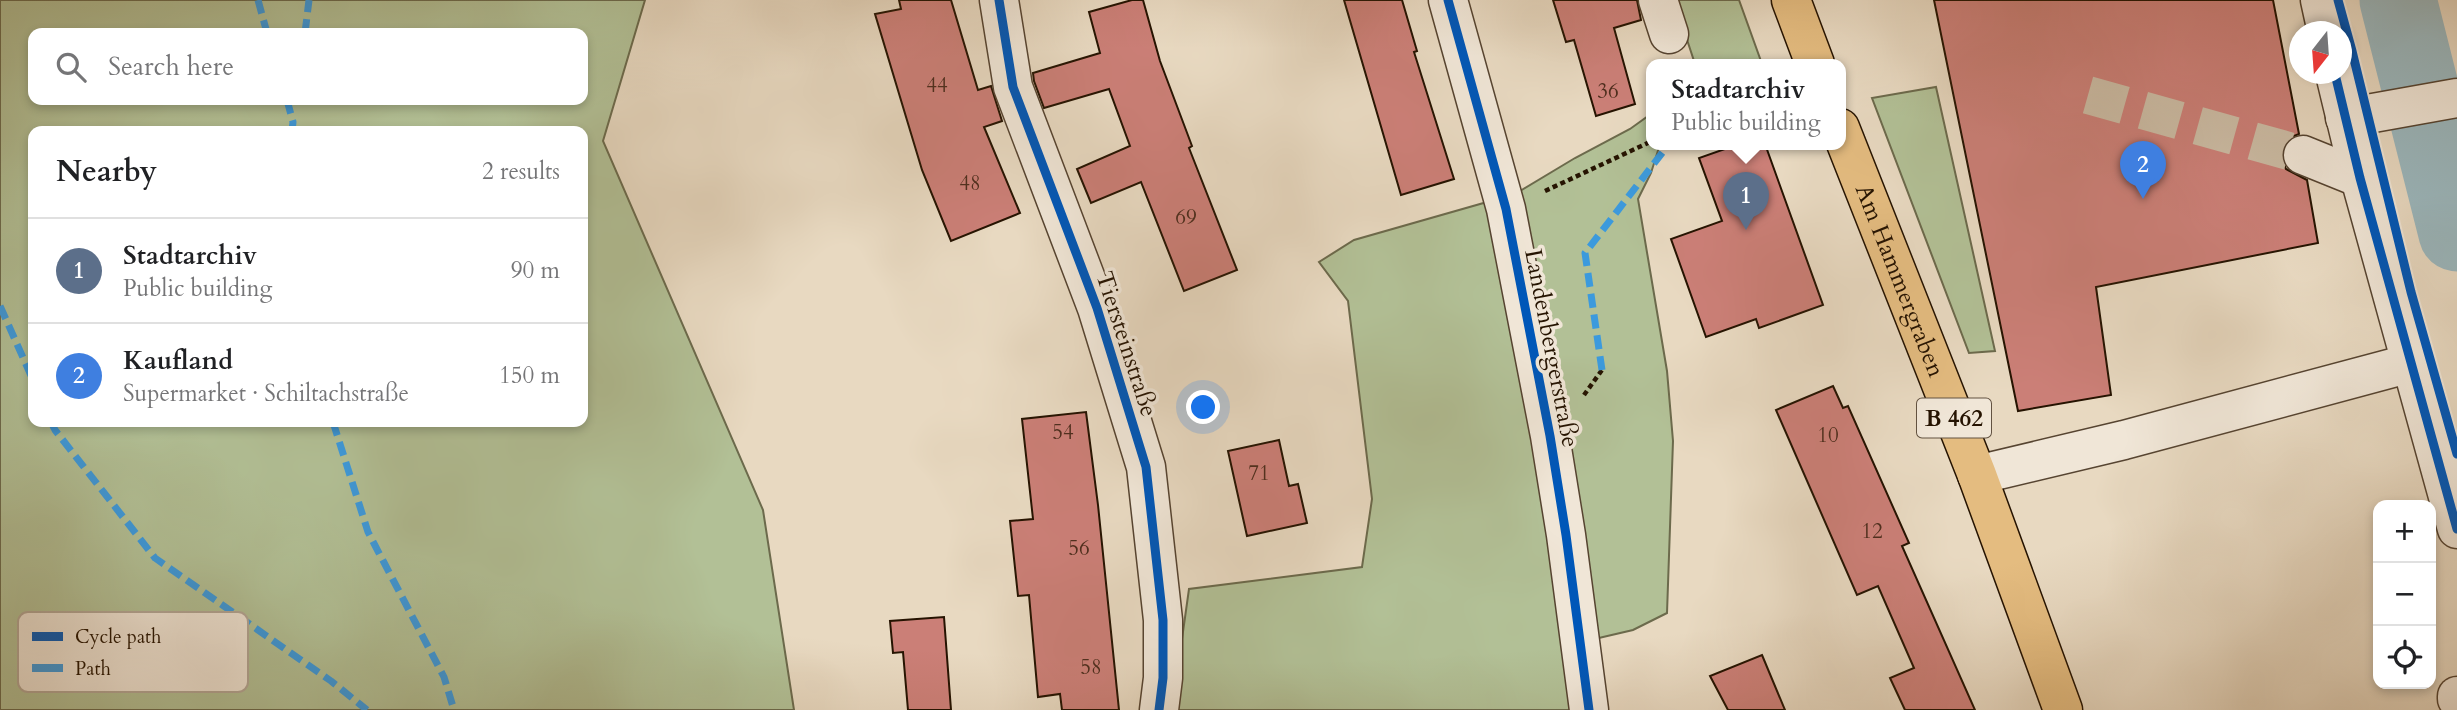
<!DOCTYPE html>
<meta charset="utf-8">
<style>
body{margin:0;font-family:Cardo,serif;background:#f6f6f6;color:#202124}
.controls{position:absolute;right:21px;bottom:21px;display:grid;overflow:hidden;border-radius:14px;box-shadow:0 4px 10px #0003}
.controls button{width:63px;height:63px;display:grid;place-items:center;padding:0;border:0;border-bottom:2px solid #e0e0e0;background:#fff;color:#202124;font:35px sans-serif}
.compass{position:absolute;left:2289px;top:21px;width:63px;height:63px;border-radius:50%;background:#fff;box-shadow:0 4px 10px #0003;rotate:197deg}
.you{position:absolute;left:1204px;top:408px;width:24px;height:24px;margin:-18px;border:5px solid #fff;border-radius:50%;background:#1a73e8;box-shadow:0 0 0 10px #1a73e833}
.badge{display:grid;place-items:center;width:46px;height:46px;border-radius:50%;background:#ea580c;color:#fff;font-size:23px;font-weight:700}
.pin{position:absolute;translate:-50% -58px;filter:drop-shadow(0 2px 4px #0008)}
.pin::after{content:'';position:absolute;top:37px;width:24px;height:21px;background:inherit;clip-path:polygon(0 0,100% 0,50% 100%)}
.popup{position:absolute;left:1646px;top:59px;width:200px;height:91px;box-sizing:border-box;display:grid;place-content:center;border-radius:14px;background:#fff;filter:drop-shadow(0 2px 5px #0005);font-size:23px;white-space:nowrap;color:#757577}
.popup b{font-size:26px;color:#202124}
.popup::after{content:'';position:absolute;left:50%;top:100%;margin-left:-14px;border:14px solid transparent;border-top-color:#fff}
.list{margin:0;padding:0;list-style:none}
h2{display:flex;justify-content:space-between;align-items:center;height:91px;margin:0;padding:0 28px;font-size:30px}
h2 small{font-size:23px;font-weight:400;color:#757577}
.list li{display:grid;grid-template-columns:46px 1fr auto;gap:21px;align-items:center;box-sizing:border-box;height:105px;padding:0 28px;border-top:2px solid #e0e0e0}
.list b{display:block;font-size:26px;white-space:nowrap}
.list p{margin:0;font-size:23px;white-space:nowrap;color:#757577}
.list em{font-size:23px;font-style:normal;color:#757577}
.icon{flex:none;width:38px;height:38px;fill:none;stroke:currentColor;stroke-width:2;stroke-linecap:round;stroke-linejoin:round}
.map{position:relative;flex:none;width:2457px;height:710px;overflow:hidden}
.search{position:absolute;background:#fff;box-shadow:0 4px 10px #0003;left:28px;top:28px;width:560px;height:77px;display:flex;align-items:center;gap:18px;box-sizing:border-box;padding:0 24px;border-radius:14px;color:#757577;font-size:26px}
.panel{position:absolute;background:#fff;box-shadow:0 4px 10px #0003;left:28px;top:126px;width:560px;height:301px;border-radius:14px}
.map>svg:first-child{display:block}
.green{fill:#b2c096;stroke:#6c6a4c;stroke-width:2;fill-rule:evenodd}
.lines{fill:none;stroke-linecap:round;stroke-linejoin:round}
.river{stroke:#9bb7bd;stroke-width:77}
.building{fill:#cb7f77;stroke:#251301;stroke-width:2}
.minor-tunnel{stroke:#cbbba4;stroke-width:38;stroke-dasharray:38 19;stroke-linecap:butt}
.minor-casing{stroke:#564431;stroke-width:41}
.major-casing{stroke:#251301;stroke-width:41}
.path{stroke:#251301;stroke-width:4.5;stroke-dasharray:5 3.5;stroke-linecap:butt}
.minor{stroke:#f0e6d7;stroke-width:38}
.major{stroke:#e4bc80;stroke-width:38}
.quiet{stroke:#3c9add;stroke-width:7;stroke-dasharray:14 7;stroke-linecap:butt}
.cycleway-casing{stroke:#f0e6d7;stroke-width:13}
.cycleway{stroke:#0057b8;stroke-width:9}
.labels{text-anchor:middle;stroke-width:7;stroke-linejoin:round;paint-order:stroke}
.number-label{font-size:21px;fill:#4e2e1e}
.shield{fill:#f0e6d7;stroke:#625241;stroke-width:2}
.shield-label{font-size:23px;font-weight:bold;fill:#251301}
.street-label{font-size:24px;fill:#251301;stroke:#f0e6d7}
.key{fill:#f0e6d7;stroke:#b3a797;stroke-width:2}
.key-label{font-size:19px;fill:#251301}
</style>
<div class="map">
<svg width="2457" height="710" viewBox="0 0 2457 710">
<rect width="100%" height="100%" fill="#e8d9c1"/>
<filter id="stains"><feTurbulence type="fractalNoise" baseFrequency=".00286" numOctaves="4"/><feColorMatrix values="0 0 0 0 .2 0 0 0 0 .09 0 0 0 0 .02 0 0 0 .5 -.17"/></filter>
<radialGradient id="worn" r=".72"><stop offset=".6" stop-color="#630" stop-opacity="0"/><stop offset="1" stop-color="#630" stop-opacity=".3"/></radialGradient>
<g class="green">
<path d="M 0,0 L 645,0 L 603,141 L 763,510 L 794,710 L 0,710 ZM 33,33 L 583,33 L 583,100 L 33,100 ZM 33,131 L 583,131 L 583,422 L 33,422 Z"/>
<path d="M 1674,0 L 1739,0 L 1762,64 L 1695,64 Z"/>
<path d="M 1936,87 L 1995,351 L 1969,353 L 1872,98 Z"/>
<path d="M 1651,114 L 1652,144 L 1660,144 L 1651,173 L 1638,199 L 1667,371 L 1673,441 L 1667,613 L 1633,630 L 1573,644 L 1580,710 L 1172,710 L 1189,589 L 1362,567 L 1372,499 L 1348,301 L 1319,262 L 1354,240 L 1515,194 L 1575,158 L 1630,129 Z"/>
</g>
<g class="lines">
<path class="river" d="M 2398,0 L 2457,233"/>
</g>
<g class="building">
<path d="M 899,0 L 951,0 L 978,90 L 991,86 L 1002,121 L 984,127 L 1020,213 L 951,241 L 922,170 L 875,14 L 901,9 Z"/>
<path d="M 1132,0 L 1143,0 L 1160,61 L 1192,146 L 1189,148 L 1237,270 L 1184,291 L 1141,182 L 1091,203 L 1077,169 L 1130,146 L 1109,89 L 1044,108 L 1034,81 L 1033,73 L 1100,53 L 1089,12 Z"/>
<path d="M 1344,0 L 1402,0 L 1417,51 L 1414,52 L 1454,179 L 1401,195 Z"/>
<path d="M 1553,0 L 1637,0 L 1641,20 L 1614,28 L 1635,104 L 1596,116 L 1574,40 L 1566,42 Z"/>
<path d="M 1934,0 L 2273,0 L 2299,134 L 2289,138 L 2283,146 L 2282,159 L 2286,169 L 2307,180 L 2318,243 L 2096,287 L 2111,395 L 2018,411 Z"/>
<path d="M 1739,144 L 1765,144 L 1823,305 L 1759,328 L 1756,319 L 1706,337 L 1671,239 L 1722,221 L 1699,158 Z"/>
<path d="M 1833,386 L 1843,408 L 1848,406 L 1909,543 L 1902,546 L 1975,710 L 1905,710 L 1890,678 L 1914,668 L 1878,586 L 1857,595 L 1776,410 Z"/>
<path d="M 1086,412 L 1098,505 L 1119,710 L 1062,710 L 1060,694 L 1038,697 L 1029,595 L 1018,596 L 1010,521 L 1033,519 L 1022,419 Z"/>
<path d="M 1279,440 L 1289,486 L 1298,484 L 1307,523 L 1247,536 L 1228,451 Z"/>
<path d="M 944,617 L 951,710 L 908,710 L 903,652 L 893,653 L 890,621 Z"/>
<path d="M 1762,655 L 1785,710 L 1728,710 L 1710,676 Z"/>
</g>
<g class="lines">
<path class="minor-tunnel" d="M 2088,95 L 2303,155"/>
<g class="minor-casing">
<g id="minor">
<path d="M 999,0 L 1013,87 L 1097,308 L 1146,467 L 1163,620 L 1163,678 L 1159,710"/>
<path d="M 1448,0 L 1506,209 L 1550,436 L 1566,535 L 1589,710"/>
<path d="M 1658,0 L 1669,34"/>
<path d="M 2320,0 L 2327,32"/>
<path d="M 2335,74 L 2360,178 L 2457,529"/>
<path d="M 2345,118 L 2457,98"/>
<path d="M 2303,155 L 2360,178"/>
<path d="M 1977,475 L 2124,440 L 2411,363"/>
<path d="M 2457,696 L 2457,699"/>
</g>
</g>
<g class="major-casing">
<g id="major">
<path d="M 1791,0 L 1815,64"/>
<path id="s1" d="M 1840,128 L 1977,475 L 2063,710"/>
</g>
</g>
<g class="path">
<path d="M 1545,191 L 1652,141"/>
<path d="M 1584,395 L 1602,370"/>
</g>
<use href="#minor" class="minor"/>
<use href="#major" class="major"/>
<g class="quiet">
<path d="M 258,0 L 267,33"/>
<path d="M 305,33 L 309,0"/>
<path d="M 287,100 L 293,122 L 292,131"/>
<path d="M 0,306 L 33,380"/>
<path d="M 1602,370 L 1585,253 L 1669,144"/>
<path d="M 51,422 L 55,430 L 155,558 L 331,681 L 367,710"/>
<path d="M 333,422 L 368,532 L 444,677 L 454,710"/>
</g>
<g class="cycleway-casing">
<g id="cycleway">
<path d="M 999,0 L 1013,87 L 1097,308 L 1146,467 L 1163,620 L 1163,678 L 1159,710"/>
<path d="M 1448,0 L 1506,209 L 1550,436 L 1566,535 L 1589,710"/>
<path d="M 2338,0 L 2352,51 L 2411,292 L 2457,454"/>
<path d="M 2335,74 L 2360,178 L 2457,529"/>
</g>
</g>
<use href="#cycleway" class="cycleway"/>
</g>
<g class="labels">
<g class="number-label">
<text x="937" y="92">44</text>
<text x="1608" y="98">36</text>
<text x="970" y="190">48</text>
<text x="1186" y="224">69</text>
<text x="1063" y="439">54</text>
<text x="1828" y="442">10</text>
<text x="1259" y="480">71</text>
<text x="1872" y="538">12</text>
<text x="1079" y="555">56</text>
<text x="1091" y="674">58</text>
</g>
<rect class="shield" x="1917" y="398.5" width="74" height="39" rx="5"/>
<g class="shield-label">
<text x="1954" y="426">B 462</text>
</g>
<g class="street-label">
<text dy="8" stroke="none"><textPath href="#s1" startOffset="164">Am Hammergraben</textPath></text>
<text transform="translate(1127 344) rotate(72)" y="8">Tiersteinstraße</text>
<text transform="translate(1552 348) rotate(79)" y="8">Landenbergerstraße</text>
</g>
</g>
<rect x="18" y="612" width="230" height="80" rx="10" class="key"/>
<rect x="32" y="632" width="31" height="9" fill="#0057b8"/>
<rect x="32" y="664" width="31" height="8" fill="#3c9add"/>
<g class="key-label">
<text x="75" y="643">Cycle path</text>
<text x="75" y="675">Path</text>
</g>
<rect width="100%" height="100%" filter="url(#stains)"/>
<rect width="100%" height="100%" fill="url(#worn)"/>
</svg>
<div class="controls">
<button>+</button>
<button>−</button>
<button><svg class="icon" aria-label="locate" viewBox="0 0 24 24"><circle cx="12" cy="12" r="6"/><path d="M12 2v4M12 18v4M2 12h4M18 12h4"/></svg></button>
</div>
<svg class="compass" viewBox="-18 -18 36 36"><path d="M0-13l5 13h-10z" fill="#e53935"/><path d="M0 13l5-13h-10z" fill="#757577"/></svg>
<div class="you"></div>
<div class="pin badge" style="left:1746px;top:230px;background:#5c6f8a">1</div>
<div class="popup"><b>Stadtarchiv</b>Public building</div>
<div class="pin badge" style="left:2143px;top:199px;background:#3f7fe0">2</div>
<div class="search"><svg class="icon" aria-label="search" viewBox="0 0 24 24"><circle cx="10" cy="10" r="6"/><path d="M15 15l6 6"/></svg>Search here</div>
<section class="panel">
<h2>Nearby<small>2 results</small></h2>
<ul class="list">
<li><span class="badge" style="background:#5c6f8a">1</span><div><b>Stadtarchiv</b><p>Public building</p></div><em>90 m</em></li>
<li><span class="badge" style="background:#3f7fe0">2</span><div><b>Kaufland</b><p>Supermarket · Schiltachstraße</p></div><em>150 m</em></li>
</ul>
</section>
</div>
